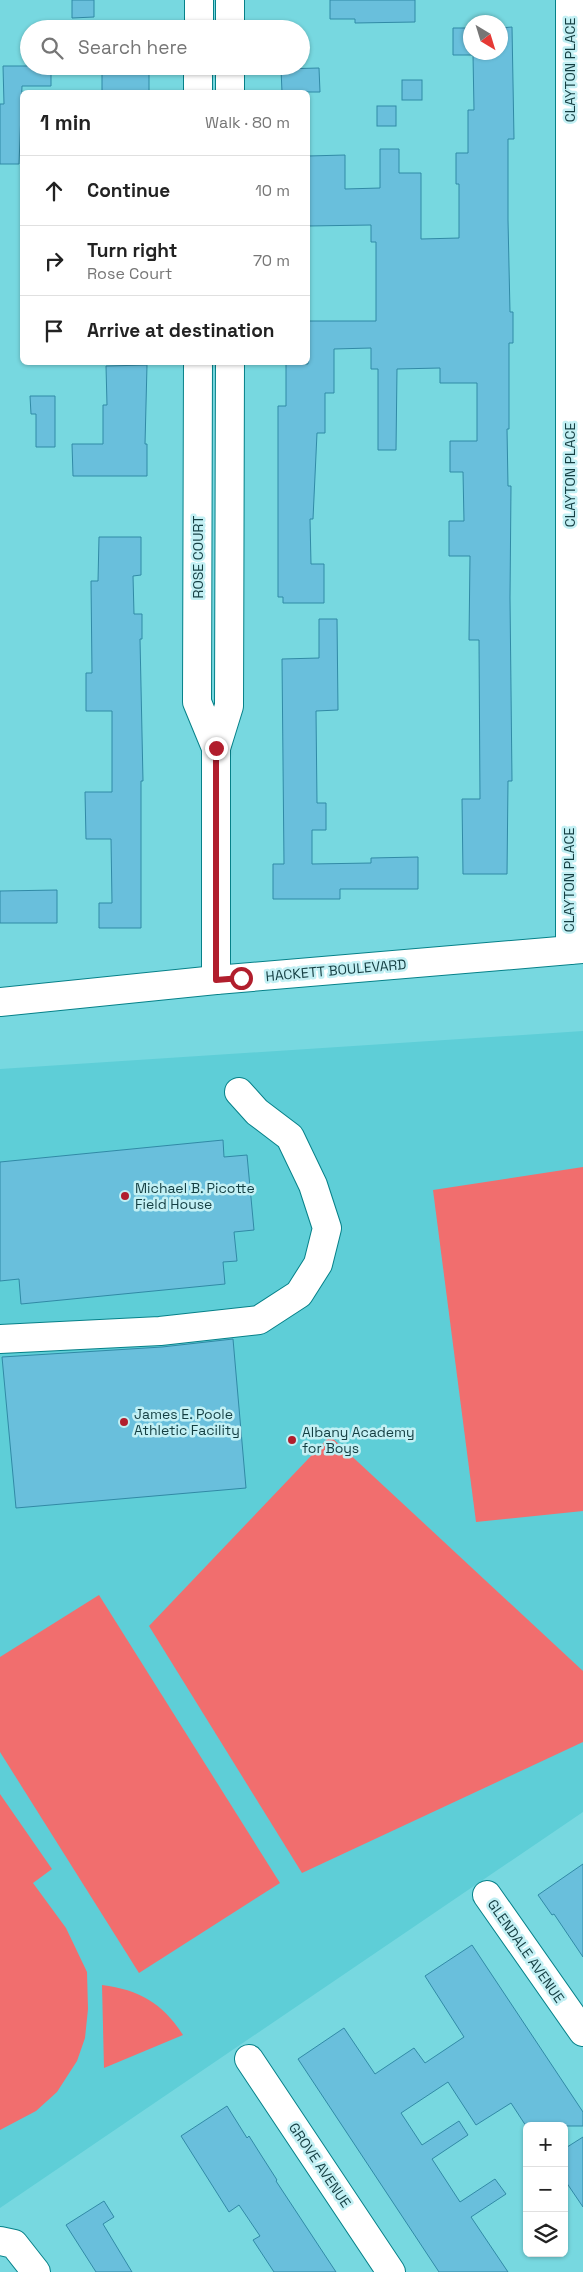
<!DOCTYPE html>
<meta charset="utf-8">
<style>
body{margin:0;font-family:"Space Grotesk",sans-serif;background:#f6f6f6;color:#222}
.controls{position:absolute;right:15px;bottom:15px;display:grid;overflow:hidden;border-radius:8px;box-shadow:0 1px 4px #0004}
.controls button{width:45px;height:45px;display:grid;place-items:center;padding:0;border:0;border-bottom:1px solid #e0e0e0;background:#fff;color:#222;font:25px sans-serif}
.compass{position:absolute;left:463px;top:15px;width:45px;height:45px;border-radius:50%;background:#fff;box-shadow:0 1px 4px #0004;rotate:142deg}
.stop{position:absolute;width:15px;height:15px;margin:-11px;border:4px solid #b11e2d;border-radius:50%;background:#fff}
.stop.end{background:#b11e2d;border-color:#fff;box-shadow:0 1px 5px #0008}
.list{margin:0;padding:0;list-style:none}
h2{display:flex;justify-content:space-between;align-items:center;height:65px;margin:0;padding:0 20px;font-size:21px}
h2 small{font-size:16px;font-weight:400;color:#767676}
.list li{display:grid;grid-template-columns:32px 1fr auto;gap:15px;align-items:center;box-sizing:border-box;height:70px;padding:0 20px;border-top:1px solid #e0e0e0}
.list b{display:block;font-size:19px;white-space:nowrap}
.list p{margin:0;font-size:16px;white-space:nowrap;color:#767676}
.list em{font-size:16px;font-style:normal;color:#767676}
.icon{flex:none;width:28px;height:28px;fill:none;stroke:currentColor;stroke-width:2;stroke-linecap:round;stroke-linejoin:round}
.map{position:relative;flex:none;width:583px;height:2272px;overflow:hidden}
.search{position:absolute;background:#fff;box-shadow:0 1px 4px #0004;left:20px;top:20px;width:290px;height:55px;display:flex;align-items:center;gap:12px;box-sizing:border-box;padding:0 18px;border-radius:28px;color:#767676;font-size:19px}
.panel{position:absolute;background:#fff;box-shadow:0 1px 4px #0004;left:20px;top:90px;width:290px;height:275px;border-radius:8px}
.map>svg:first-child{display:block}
.built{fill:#5eced7}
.green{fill:#f16e6e}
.building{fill:#69bfdc;stroke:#318aa6}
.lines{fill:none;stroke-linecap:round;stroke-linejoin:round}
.minor-casing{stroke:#068189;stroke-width:30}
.minor{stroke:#fff;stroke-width:28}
.route{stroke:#b11e2d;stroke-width:6}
.poi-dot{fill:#b11e2d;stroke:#c3f0f4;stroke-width:2}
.labels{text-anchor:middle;stroke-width:5;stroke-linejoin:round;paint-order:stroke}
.street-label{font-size:14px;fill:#143e42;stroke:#c3f0f4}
.poi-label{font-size:14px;fill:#143e42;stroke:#c3f0f4;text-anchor:start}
</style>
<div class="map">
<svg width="583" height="2272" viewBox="0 0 583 2272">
<rect width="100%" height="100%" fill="#77d8e0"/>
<path class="built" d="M 583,1031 L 583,1812 L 0,2208 L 0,1069 Z"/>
<g class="green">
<path d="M 583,1167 L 583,1511 L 476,1522 L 433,1190 Z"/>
<path d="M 330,1436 L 583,1671 L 583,1742 L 302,1873 L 149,1626 Z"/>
<path d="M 99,1595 L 280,1883 L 139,1973 L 0,1752 L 0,1657 Z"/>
<path d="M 0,1794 L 52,1869 L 33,1883 L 66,1928 L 87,1972 L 88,2009 L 85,2038 L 77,2061 L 57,2092 L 36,2111 L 0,2130 Z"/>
<path d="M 102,1985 C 140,1990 162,2003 183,2035 L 104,2068 Z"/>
</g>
<g class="building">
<path d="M 72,0 L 94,0 L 94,17 L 72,18 Z"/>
<path d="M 330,0 L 415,0 L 415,22 L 355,23 L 355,19 L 330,19 Z"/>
<path d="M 512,27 L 514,139 L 508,139 L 508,220 L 510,312 L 513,312 L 513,343 L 509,343 L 509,429 L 507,429 L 508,486 L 511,486 L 510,598 L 512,781 L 508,781 L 507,874 L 463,874 L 462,799 L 480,799 L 479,640 L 469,640 L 470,556 L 449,556 L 449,521 L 464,521 L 463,472 L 450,472 L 450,441 L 477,441 L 477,383 L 440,383 L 440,368 L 397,369 L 396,450 L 378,450 L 378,369 L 371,369 L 371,348 L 334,349 L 334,393 L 325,393 L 325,433 L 317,433 L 313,519 L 310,519 L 311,564 L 324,564 L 324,603 L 283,603 L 283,597 L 278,597 L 278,406 L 286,406 L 286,364 L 308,364 L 308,321 L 376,321 L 376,242 L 371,242 L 371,225 L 308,226 L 308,156 L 345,155 L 345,189 L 380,188 L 380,149 L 399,149 L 399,173 L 421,173 L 421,239 L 459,238 L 459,184 L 456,184 L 456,153 L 468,153 L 468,110 L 474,110 L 473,55 L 453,55 L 453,28 L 470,28 L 470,52 L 500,52 L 500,28 Z"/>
<path d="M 3,66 L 51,66 L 51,86 L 22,86 L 19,164 L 0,164 L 0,104 L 4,104 Z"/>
<path d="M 319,68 L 320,92 L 282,92 L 281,69 Z"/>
<rect x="102" y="72" width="47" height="20"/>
<rect x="402" y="80" width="20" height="20"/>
<rect x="377" y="106" width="19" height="20"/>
<path d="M 147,365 L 145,444 L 147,444 L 147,476 L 73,476 L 72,444 L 103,444 L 103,405 L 107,405 L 106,366 Z"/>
<path d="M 30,396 L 55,396 L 55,447 L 36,447 L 36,414 L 31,414 Z"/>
<path d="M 99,537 L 141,537 L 141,575 L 133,576 L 134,614 L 142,614 L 142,639 L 140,639 L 143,781 L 141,781 L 141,928 L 99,928 L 99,903 L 112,903 L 111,839 L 86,839 L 85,792 L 112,792 L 112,711 L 86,711 L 86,673 L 92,673 L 91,581 L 98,581 Z"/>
<path d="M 319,619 L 337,619 L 338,710 L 316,711 L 317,803 L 326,803 L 326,830 L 312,830 L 312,864 L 371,863 L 371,858 L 418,857 L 418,889 L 340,889 L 340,899 L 273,899 L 273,864 L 284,864 L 282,659 L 319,658 Z"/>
<path d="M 57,890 L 57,923 L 0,923 L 0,891 Z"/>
<path d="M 223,1140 L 224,1157 L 247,1155 L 254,1230 L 234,1232 L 237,1261 L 223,1262 L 225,1284 L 21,1304 L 19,1279 L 0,1281 L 0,1162 Z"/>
<path d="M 233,1339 L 246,1488 L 16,1508 L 2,1357 L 162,1347 Z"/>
<path d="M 583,1864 L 583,1957 L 554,1914 L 552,1915 L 538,1895 Z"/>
<path d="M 472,1945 L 583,2112 L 583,2126 L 526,2126 L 511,2103 L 476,2125 L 448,2082 L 401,2113 L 422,2145 L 459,2121 L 468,2135 L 432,2159 L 460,2202 L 495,2179 L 506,2194 L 471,2217 L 508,2272 L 439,2272 L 298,2059 L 344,2028 L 375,2074 L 414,2048 L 425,2063 L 464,2037 L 425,1976 Z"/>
<path d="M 227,2106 L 247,2138 L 249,2136 L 261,2155 L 277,2180 L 276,2181 L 336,2272 L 274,2272 L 253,2240 L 260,2236 L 239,2205 L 229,2212 L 181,2136 Z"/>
<path d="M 583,2137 L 583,2207 L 564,2179 L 564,2149 Z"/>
<path d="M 104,2201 L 114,2217 L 103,2224 L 132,2272 L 96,2272 L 66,2225 Z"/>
</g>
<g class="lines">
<g class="minor-casing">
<g id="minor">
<path d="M 199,29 L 199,0"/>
<path d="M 230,29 L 230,0"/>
<path d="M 198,92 L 198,66"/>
<path d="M 230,92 L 230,66"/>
<path d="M 198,362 L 197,702 L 216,748"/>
<path d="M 570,950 L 570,0"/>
<path d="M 216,980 L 216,748 L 229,706 L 230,362"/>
<path d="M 0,1002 L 216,980 L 583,949"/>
<path d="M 0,1339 L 160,1331 L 259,1320 L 299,1294 L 318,1264 L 327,1228 L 313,1185 L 290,1137 L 257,1112 L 239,1092"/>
<path d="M 487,1895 L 583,2032"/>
<path d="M 249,2059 L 391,2272"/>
<path d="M 0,2241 L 14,2244 L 36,2272"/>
</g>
</g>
<use href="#minor" class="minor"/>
</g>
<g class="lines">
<path class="route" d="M 216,748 L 216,980 L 241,978"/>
</g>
<g class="poi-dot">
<circle cx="125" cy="1196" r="5"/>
<circle cx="124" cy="1422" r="5"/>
<circle cx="292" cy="1440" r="5"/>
</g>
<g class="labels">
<g class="street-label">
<text transform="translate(570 70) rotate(-90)" y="5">CLAYTON PLACE</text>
<text transform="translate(570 475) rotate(-90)" y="5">CLAYTON PLACE</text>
<text transform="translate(198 557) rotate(-90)" y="5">ROSE COURT</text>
<text transform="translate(569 880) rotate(-90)" y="5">CLAYTON PLACE</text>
<text transform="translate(336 970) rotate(-5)" y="5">HACKETT BOULEVARD</text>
<text transform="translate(526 1951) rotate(55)" y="5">GLENDALE AVENUE</text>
<text transform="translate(320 2165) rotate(56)" y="5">GROVE AVENUE</text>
</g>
<g class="poi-label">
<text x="135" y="1193">Michael B. Picotte<tspan x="135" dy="16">Field House</tspan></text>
<text x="134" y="1419">James E. Poole<tspan x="134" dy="16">Athletic Facility</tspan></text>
<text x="302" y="1437">Albany Academy<tspan x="302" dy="16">for Boys</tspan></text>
</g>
</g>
</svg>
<div class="controls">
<button>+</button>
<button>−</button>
<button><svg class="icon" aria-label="layers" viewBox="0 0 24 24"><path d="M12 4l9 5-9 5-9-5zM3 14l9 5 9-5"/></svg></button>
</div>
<svg class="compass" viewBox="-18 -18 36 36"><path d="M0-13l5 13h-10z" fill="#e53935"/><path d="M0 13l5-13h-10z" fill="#767676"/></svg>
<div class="stop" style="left:241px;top:978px"></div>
<div class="stop end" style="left:216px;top:748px"></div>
<div class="search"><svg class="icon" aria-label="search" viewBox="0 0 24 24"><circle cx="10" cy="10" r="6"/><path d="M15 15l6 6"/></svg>Search here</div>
<section class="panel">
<h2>1 min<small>Walk · 80 m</small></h2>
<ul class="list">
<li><svg class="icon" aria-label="ahead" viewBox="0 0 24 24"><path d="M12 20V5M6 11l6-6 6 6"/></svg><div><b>Continue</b></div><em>10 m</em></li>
<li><svg class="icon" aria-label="right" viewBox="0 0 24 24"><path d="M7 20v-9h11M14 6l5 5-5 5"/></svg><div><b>Turn right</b><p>Rose Court</p></div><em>70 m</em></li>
<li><svg class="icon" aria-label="arrive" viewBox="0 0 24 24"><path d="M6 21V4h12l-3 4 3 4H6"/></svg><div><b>Arrive at destination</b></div></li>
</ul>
</section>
</div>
